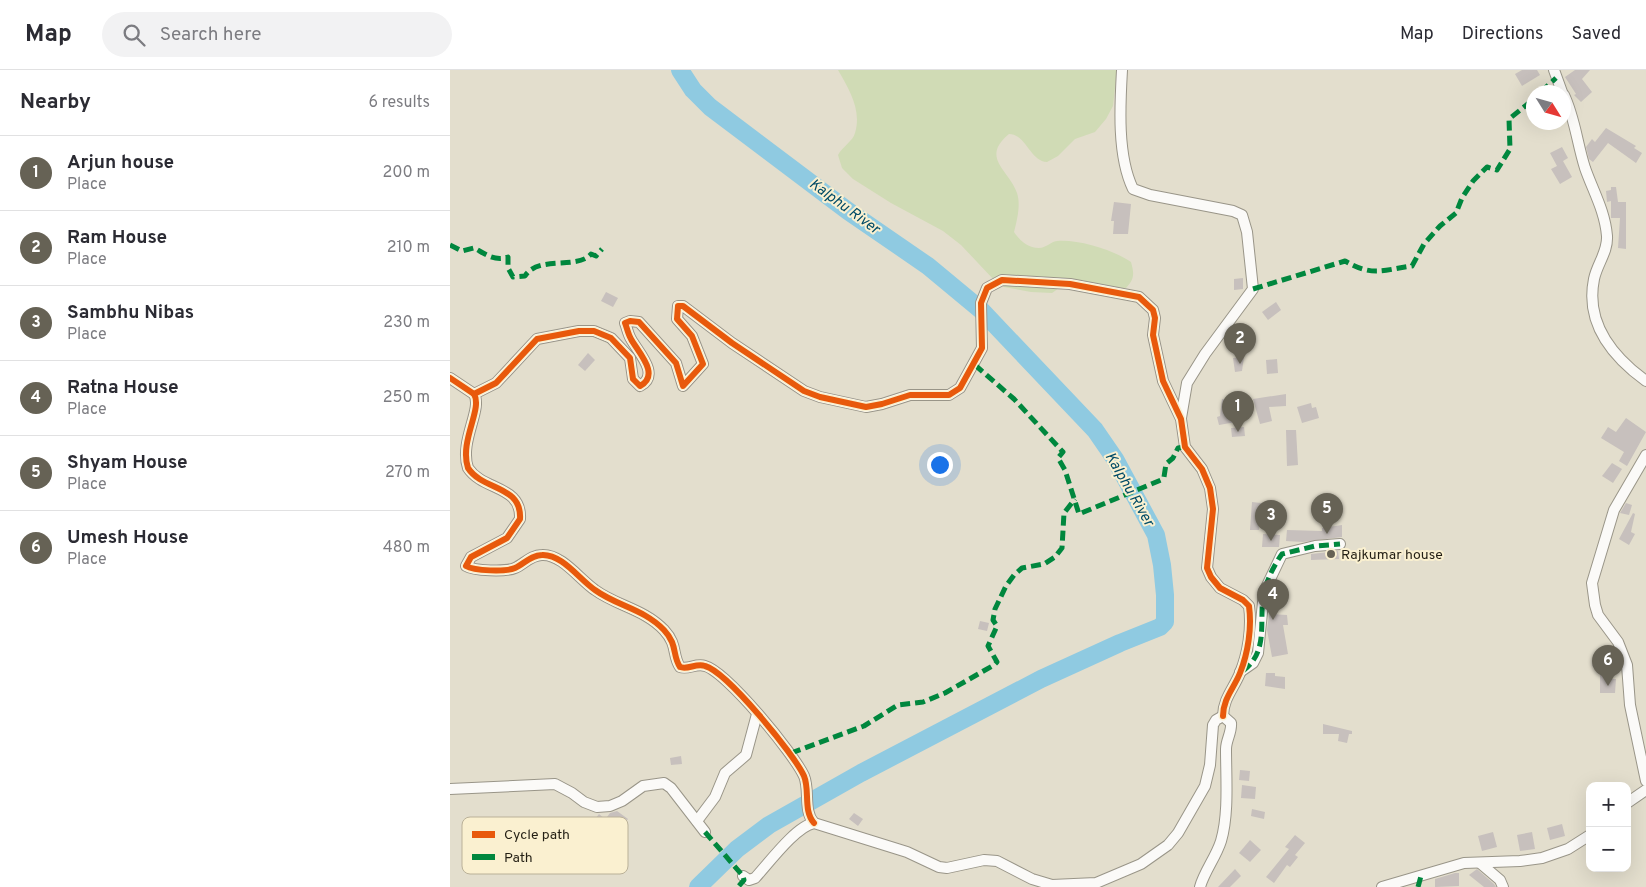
<!DOCTYPE html>
<meta charset="utf-8">
<style>
body{margin:0;font-family:Overpass,sans-serif;background:#f2f2f3;color:#2b2b33}
.controls{position:absolute;right:15px;bottom:15px;display:grid;overflow:hidden;border-radius:10px;box-shadow:0 5px 20px #0002}
.controls button{width:45px;height:45px;display:grid;place-items:center;padding:0;border:0;border-bottom:1px solid #e1e1e2;background:#fff;color:#2b2b33;font:25px sans-serif}
.compass{position:absolute;left:1076px;top:15px;width:45px;height:45px;border-radius:50%;background:#fff;box-shadow:0 5px 20px #0002;rotate:127deg}
.you{position:absolute;left:489px;top:394px;width:18px;height:18px;margin:-12px;border:4px solid #fff;border-radius:50%;background:#1a73e8;box-shadow:0 0 0 8px #1a73e833}
.badge{display:grid;place-items:center;width:32px;height:32px;border-radius:50%;background:#666255;color:#fff;font-size:16px;font-weight:700}
.pin{position:absolute;translate:-50% -41px;filter:drop-shadow(0 1px 2px #0008)}
.pin::after{content:'';position:absolute;top:26px;width:18px;height:15px;background:inherit;clip-path:polygon(0 0,100% 0,50% 100%)}
.list{margin:0;padding:0;list-style:none}
h2{display:flex;justify-content:space-between;align-items:center;height:65px;margin:0;padding:0 20px;font-size:21px}
h2 small{font-size:16px;font-weight:400;color:#7c7c81}
.list li{display:grid;grid-template-columns:32px 1fr auto;gap:15px;align-items:center;box-sizing:border-box;height:75px;padding:0 20px;border-top:1px solid #e1e1e2}
.list b{display:block;font-size:19px;white-space:nowrap}
.list p{margin:0;font-size:16px;white-space:nowrap;color:#7c7c81}
.list em{font-size:16px;font-style:normal;color:#7c7c81}
.icon{flex:none;width:28px;height:28px;fill:none;stroke:currentColor;stroke-width:2;stroke-linecap:round;stroke-linejoin:round}
.map{position:relative;flex:none;width:1196px;height:817px;overflow:hidden}
header{display:flex;align-items:center;gap:30px;box-sizing:border-box;height:70px;padding:0 25px;background:#fff;border-bottom:1px solid #e1e1e2}
header strong{font-size:24px}
nav{display:flex;gap:28px;margin-inline-start:auto;font-size:18px}
.search{width:350px;height:45px;background:#f2f2f3;display:flex;align-items:center;gap:12px;box-sizing:border-box;padding:0 18px;border-radius:28px;color:#7c7c81;font-size:19px}
main{display:flex}
aside{flex:1;background:#fff}
.map>svg:first-child{display:block}
.green{fill:#d0dbb5}
.lines{fill:none;stroke-linecap:round;stroke-linejoin:round}
.river{stroke:#8fcae1;stroke-width:18}
.building{fill:#c7c0bd}
.minor-casing{stroke:#999588;stroke-width:12}
.minor{stroke:#fbfaf8;stroke-width:10}
.quiet{stroke:#00873e;stroke-width:5;stroke-dasharray:10 5;stroke-linecap:butt}
.cycleway-casing{stroke:#faf0d0;stroke-width:9}
.cycleway{stroke:#e8590c;stroke-width:6}
.poi-dot{fill:#666255;stroke:#faf0d0;stroke-width:2}
.labels{text-anchor:middle;stroke-width:4;stroke-linejoin:round;paint-order:stroke}
.poi-label{font-size:14px;fill:#231f14;stroke:#faf0d0;text-anchor:start}
.water-label{font-size:15px;font-style:italic;fill:#004b66;stroke:#faf0d0}
.key{fill:#faf0d0;stroke:#bab198;stroke-width:1}
.key-label{font-size:14px;fill:#231f14}
</style>
<header>
<strong>Map</strong>
<div class="search"><svg class="icon" aria-label="search" viewBox="0 0 24 24"><circle cx="10" cy="10" r="6"/><path d="M15 15l6 6"/></svg>Search here</div>
<nav><a>Map</a><a>Directions</a><a>Saved</a></nav>
</header>
<main>
<aside>
<h2>Nearby<small>6 results</small></h2>
<ul class="list">
<li><span class="badge">1</span><div><b>Arjun house</b><p>Place</p></div><em>200 m</em></li>
<li><span class="badge">2</span><div><b>Ram House</b><p>Place</p></div><em>210 m</em></li>
<li><span class="badge">3</span><div><b>Sambhu Nibas</b><p>Place</p></div><em>230 m</em></li>
<li><span class="badge">4</span><div><b>Ratna House</b><p>Place</p></div><em>250 m</em></li>
<li><span class="badge">5</span><div><b>Shyam House</b><p>Place</p></div><em>270 m</em></li>
<li><span class="badge">6</span><div><b>Umesh House</b><p>Place</p></div><em>480 m</em></li>
</ul>
</aside>
<div class="map">
<svg width="1196" height="817" viewBox="0 0 1196 817">
<rect width="100%" height="100%" fill="#e3decd"/>
<path class="green" d="M 388,0 L 667,0 L 663,36 L 656,49 L 645,62 L 625,69 L 608,86 L 597,92 C 580,91 576,64 559,64 C 530,88 559,100 567,123 C 571,135 567,150 564,162 C 570,171 578,178 589,178 C 596,178 600,172 607,171 C 628,169 664,180 681,192 C 684,203 685,209 676,218 L 653,217 L 633,210 L 624,210 L 619,211 L 602,223 L 581,222 L 554,217 L 544,210 L 511,175 L 493,161 L 441,133 L 403,109 L 392,98 L 388,85 C 392,77 403,71 405,63 C 412,40 399,19 388,0 Z"/>
<g class="lines">
<path class="river" d="M 230,0 L 243,20 L 260,37 L 398,141 L 478,196 L 531,240 L 645,360 L 665,389 L 706,465 L 712,495 L 715,525 L 715,552 L 710,557 L 670,573 L 591,609 L 411,703 L 319,755 L 287,779 L 248,817"/>
</g>
<g class="building">
<path d="M 1072,0 L 1087,0 L 1090,5 L 1072,16 L 1065,4 Z"/>
<path d="M 1125,0 L 1140,0 L 1132,9 L 1142,22 L 1131,32 L 1124,25 L 1126,24 L 1115,7 Z"/>
<path d="M 1156,58 L 1186,76 L 1184,78 L 1192,83 L 1186,93 L 1158,73 L 1143,92 L 1139,89 L 1136,77 L 1142,69 L 1145,72 Z"/>
<path d="M 1112,77 L 1118,88 L 1113,91 L 1122,107 L 1110,114 L 1101,99 L 1107,96 L 1100,83 Z"/>
<path d="M 1161,117 L 1166,117 L 1168,132 L 1176,132 L 1176,179 L 1168,178 L 1170,148 L 1161,148 L 1161,131 L 1157,132 L 1156,121 L 1161,120 Z"/>
<path d="M 664,132 L 681,134 L 678,164 L 663,164 L 664,151 L 661,151 Z"/>
<path d="M 793,208 L 793,219 L 784,220 L 784,209 Z"/>
<path d="M 156,222 L 168,228 L 163,237 L 151,231 Z"/>
<path d="M 826,232 L 831,240 L 818,250 L 812,242 Z"/>
<path d="M 138,283 L 145,290 L 135,301 L 128,295 Z"/>
<path d="M 794,287 L 792,301 L 785,302 L 783,288 Z"/>
<path d="M 827,289 L 828,303 L 817,304 L 816,290 Z"/>
<path d="M 836,324 L 836,336 L 819,337 L 822,351 L 810,354 L 803,329 Z"/>
<path d="M 772,329 L 789,331 L 786,352 L 769,355 L 767,347 L 770,346 Z"/>
<path d="M 861,333 L 862,338 L 866,337 L 869,348 L 852,353 L 847,337 Z"/>
<path d="M 1176,348 L 1196,362 L 1177,396 L 1169,391 L 1174,382 L 1151,368 L 1158,357 L 1166,362 Z"/>
<path d="M 794,357 L 795,366 L 782,367 L 781,358 Z"/>
<path d="M 836,360 L 846,360 L 848,395 L 837,396 Z"/>
<path d="M 1162,393 L 1172,399 L 1163,413 L 1152,406 Z"/>
<path d="M 802,432 L 811,433 L 809,460 L 800,460 Z"/>
<path d="M 1176,433 L 1182,435 L 1179,445 L 1170,443 Z"/>
<path d="M 1183,443 L 1185,444 L 1181,462 L 1185,464 L 1179,475 L 1169,469 Z"/>
<path d="M 892,455 L 892,467 L 853,472 L 836,471 L 837,460 L 872,461 L 872,458 Z"/>
<path d="M 813,464 L 830,465 L 829,477 L 812,477 Z"/>
<path d="M 888,481 L 889,489 L 861,490 L 861,484 Z"/>
<path d="M 819,544 L 837,545 L 838,555 L 833,555 L 838,584 L 822,587 L 817,560 Z"/>
<path d="M 530,551 L 539,553 L 537,561 L 528,559 Z"/>
<path d="M 1148,584 L 1162,592 L 1154,609 L 1166,609 L 1165,623 L 1150,623 L 1150,600 L 1142,596 Z"/>
<path d="M 816,603 L 825,603 L 825,606 L 835,607 L 835,619 L 815,616 Z"/>
<path d="M 873,654 L 902,661 L 902,664 L 899,664 L 897,673 L 888,671 L 889,664 L 873,664 Z"/>
<path d="M 231,686 L 232,694 L 221,695 L 220,688 Z"/>
<path d="M 790,700 L 800,701 L 799,711 L 789,710 Z"/>
<path d="M 792,715 L 806,717 L 805,729 L 791,728 Z"/>
<path d="M 802,739 L 815,742 L 814,749 L 801,746 Z"/>
<path d="M 167,741 L 178,749 L 168,762 L 154,751 L 160,743 Z"/>
<path d="M 404,743 L 413,749 L 408,756 L 399,749 Z"/>
<path d="M 149,744 L 155,749 L 148,758 L 142,753 Z"/>
<path d="M 1112,754 L 1115,766 L 1100,770 L 1097,758 Z"/>
<path d="M 1043,762 L 1047,777 L 1032,781 L 1028,766 Z"/>
<path d="M 1082,762 L 1085,779 L 1070,781 L 1067,765 Z"/>
<path d="M 845,765 L 855,773 L 845,785 L 848,787 L 840,797 L 837,795 L 824,813 L 816,807 L 839,779 L 835,777 Z"/>
<path d="M 800,770 L 811,780 L 800,792 L 789,783 Z"/>
<path d="M 785,799 L 791,806 L 780,817 L 768,817 Z"/>
<path d="M 1027,799 L 1044,814 L 1046,817 L 1034,817 L 1019,805 Z"/>
<path d="M 1005,803 L 1009,803 L 1009,816 L 985,817 L 985,809 Z"/>
</g>
<g class="lines">
<g class="minor-casing">
<g id="minor">
<path d="M 672,0 C 670,35 667,86 683,119 L 700,125 L 783,141 L 792,145 L 797,162 L 803,219 L 755,284 L 737,313 L 731,348"/>
<path d="M 1104,0 L 1112,22"/>
<path d="M 1114,25 C 1125,48 1127,73 1135,98 C 1143,121 1155,141 1157,166 C 1158,182 1147,194 1144,209 C 1135,253 1163,287 1196,311"/>
<path d="M 0,308 L 24,324 L 46,313 L 87,269 L 129,261 L 144,261 L 161,268 L 180,288 L 183,309 L 190,316 C 211,305 188,282 181,269 C 178,264 177,258 175,253 L 180,251 L 189,252 L 226,293 L 233,316 L 253,294 L 242,266 L 227,249 L 228,236 L 233,236 L 282,273 L 354,321 L 370,327 L 416,337 L 432,334 L 460,325 L 499,325 L 510,318 L 532,278 L 531,233 L 537,218 L 552,210 L 620,214 L 689,227 L 703,240 L 705,248 L 703,265 L 713,311 L 731,349 L 735,377 L 752,399 L 760,418 L 763,439 L 757,498 L 761,507 L 770,518 L 793,530 L 799,536 C 802,558 798,583 790,603 C 784,618 773,629 773,646"/>
<path d="M 24,324 C 33,339 9,371 18,398 C 33,421 72,415 70,449 L 57,468 L 21,487 L 16,496 C 24,501 56,502 65,498 C 74,494 81,485 92,485 C 112,484 129,509 145,520 C 167,536 194,539 214,560 C 228,575 222,585 230,597 C 238,600 246,593 255,596 C 277,602 344,684 354,706 C 360,720 353,741 364,753"/>
<path d="M 1196,385 L 1164,440 L 1142,513 L 1145,535 L 1148,545 L 1168,572 L 1177,595 L 1180,635 L 1196,711"/>
<path d="M 790,602 L 803,593 L 808,583 L 814,522 L 832,484 L 865,476 L 890,474"/>
<path d="M 0,719 L 105,714 L 122,723 L 134,732 L 147,737 L 160,736 L 172,731 L 193,716 L 214,713 L 221,718 L 255,762"/>
<path d="M 1177,733 L 1196,720"/>
<path d="M 247,751 L 265,727 L 275,703 L 296,685 L 307,644"/>
<path d="M 1030,793 L 1050,810 L 1053,817"/>
<path d="M 293,806 L 299,810 L 305,808 C 318,794 346,756 364,753 L 457,782 L 489,797 L 497,798 L 534,790 L 547,791 L 582,809 L 602,815 L 646,813 L 691,794 L 718,775 L 728,763 L 755,716 L 760,695 L 763,655 L 766,650 L 773,646"/>
<path d="M 750,817 C 754,802 766,787 771,771 C 779,744 776,708 776,679 C 776,670 782,662 781,653 L 773,646"/>
<path d="M 932,817 L 1014,793 L 1070,791 L 1092,788 L 1118,779 L 1140,765"/>
</g>
</g>
<use href="#minor" class="minor"/>
<g class="quiet">
<path d="M 1091,22 L 1106,8"/>
<path d="M 0,175 L 12,181 L 24,178 C 34,183 44,192 58,187 L 58,198 L 63,207 L 75,206 C 88,185 128,200 141,184 L 146,186 L 152,179"/>
<path d="M 803,219 L 895,191 C 923,207 932,200 962,196 L 974,174 L 990,156 L 1006,143 L 1012,128 L 1023,111 L 1037,97 L 1047,100 L 1060,79 L 1059,49 L 1084,29"/>
<path d="M 525,295 L 564,329 L 613,382 L 608,388 L 615,400 L 629,444 L 711,410 L 714,407 L 716,394 L 723,388 L 728,378 L 735,377"/>
<path d="M 793,601 C 820,580 808,551 814,522 C 817,510 824,495 832,484 L 865,476 L 890,474"/>
<path d="M 341,683 L 414,656 L 448,635 L 473,632 L 495,623 L 544,595 L 547,592 L 538,576 L 547,556 L 543,550 L 545,539 L 556,516 L 564,505 L 572,498 L 594,494 L 605,487 L 612,478 L 614,443 L 625,429"/>
<path d="M 255,762 L 293,806 L 294,810 L 288,817"/>
<path d="M 968,817 L 971,806"/>
</g>
<g class="cycleway-casing">
<g id="cycleway">
<path d="M 0,308 L 24,324 L 46,313 L 87,269 L 129,261 L 144,261 L 161,268 L 180,288 L 183,309 L 190,316 C 211,305 188,282 181,269 C 178,264 177,258 175,253 L 180,251 L 189,252 L 226,293 L 233,316 L 253,294 L 242,266 L 227,249 L 228,236 L 233,236 L 282,273 L 354,321 L 370,327 L 416,337 L 432,334 L 460,325 L 499,325 L 510,318 L 532,278 L 531,233 L 537,218 L 552,210 L 620,214 L 689,227 L 703,240 L 705,248 L 703,265 L 713,311 L 731,349 L 735,377 L 752,399 L 760,418 L 763,439 L 757,498 L 761,507 L 770,518 L 793,530 L 799,536 C 802,558 798,583 790,603 C 784,618 773,629 773,646"/>
<path d="M 24,324 C 33,339 9,371 18,398 C 33,421 72,415 70,449 L 57,468 L 21,487 L 16,496 C 24,501 56,502 65,498 C 74,494 81,485 92,485 C 112,484 129,509 145,520 C 167,536 194,539 214,560 C 228,575 222,585 230,597 C 238,600 246,593 255,596 C 277,602 344,684 354,706 C 360,720 353,741 364,753"/>
</g>
</g>
<use href="#cycleway" class="cycleway"/>
</g>
<circle class="poi-dot" cx="881" cy="484" r="5"/>
<g class="labels">
<g class="poi-label">
<text x="891" y="489">Rajkumar house</text>
</g>
<g class="water-label">
<text transform="translate(395 136) rotate(36)" y="5">Kalphu River</text>
<text transform="translate(680 419) rotate(60)" y="5">Kalphu River</text>
</g>
</g>
<rect x="12" y="747" width="166" height="57" rx="8" class="key"/>
<rect x="22" y="761" width="23" height="7" fill="#e8590c"/>
<rect x="22" y="784" width="23" height="6" fill="#00873e"/>
<g class="key-label">
<text x="54" y="769">Cycle path</text>
<text x="54" y="792">Path</text>
</g>
</svg>
<div class="controls">
<button>+</button>
<button>−</button>
</div>
<svg class="compass" viewBox="-18 -18 36 36"><path d="M0-13l5 13h-10z" fill="#e53935"/><path d="M0 13l5-13h-10z" fill="#7c7c81"/></svg>
<div class="you"></div>
<div class="pin badge" style="left:788px;top:362px">1</div>
<div class="pin badge" style="left:790px;top:294px">2</div>
<div class="pin badge" style="left:821px;top:471px">3</div>
<div class="pin badge" style="left:823px;top:550px">4</div>
<div class="pin badge" style="left:877px;top:464px">5</div>
<div class="pin badge" style="left:1158px;top:616px">6</div>
</div>
</main>
